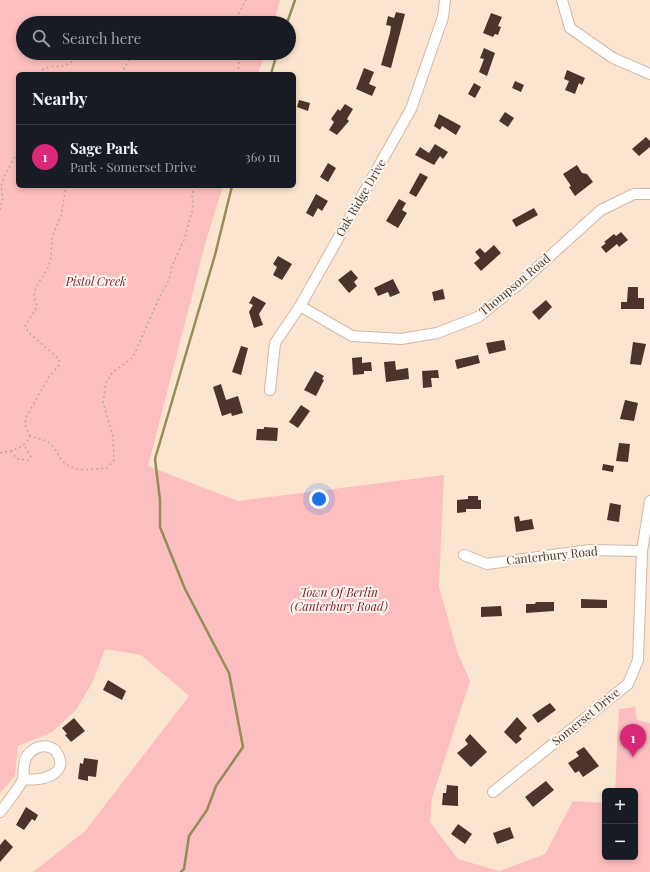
<!DOCTYPE html>
<meta charset="utf-8">
<style>
body{margin:0;font-family:"Playfair Display",serif;background:#20242c;color:#f1f3f6}
.controls{position:absolute;right:12px;bottom:12px;display:grid;overflow:hidden;border-radius:6px;box-shadow:0 2px 6px #0003}
.controls button{width:36px;height:36px;display:grid;place-items:center;padding:0;border:0;border-bottom:1px solid #363941;background:#171b24;color:#f1f3f6;font:20px sans-serif}
.you{position:absolute;left:319px;top:499px;width:14px;height:14px;margin:-10px;border:3px solid #fff;border-radius:50%;background:#1a73e8;box-shadow:0 0 0 6px #1a73e833}
.badge{display:grid;place-items:center;width:26px;height:26px;border-radius:50%;background:#db2777;color:#fff;font-size:13px;font-weight:700}
.pin{position:absolute;translate:-50% -33px;filter:drop-shadow(0 1px 2px #0008)}
.pin::after{content:'';position:absolute;top:21px;width:14px;height:12px;background:inherit;clip-path:polygon(0 0,100% 0,50% 100%)}
.list{margin:0;padding:0;list-style:none}
h2{display:flex;justify-content:space-between;align-items:center;height:52px;margin:0;padding:0 16px;font-size:17px}
h2 small{font-size:13px;font-weight:400;color:#9ea1a6}
.list li{display:grid;grid-template-columns:26px 1fr auto;gap:12px;align-items:center;box-sizing:border-box;height:64px;padding:0 16px;border-top:1px solid #363941}
.list b{display:block;font-size:15px;white-space:nowrap}
.list p{margin:0;font-size:13px;white-space:nowrap;color:#9ea1a6}
.list em{font-size:13px;font-style:normal;color:#9ea1a6}
.icon{flex:none;width:22px;height:22px;fill:none;stroke:currentColor;stroke-width:2;stroke-linecap:round;stroke-linejoin:round}
.map{position:relative;flex:none;width:650px;height:872px;overflow:hidden}
.search{position:absolute;background:#171b24;box-shadow:0 2px 6px #0003;left:16px;top:16px;width:280px;height:44px;display:flex;align-items:center;gap:10px;box-sizing:border-box;padding:0 14px;border-radius:22px;color:#9ea1a6;font-size:15px}
.panel{position:absolute;background:#171b24;box-shadow:0 2px 6px #0003;left:16px;top:72px;width:280px;height:116px;border-radius:6px}
.map>svg:first-child{display:block}
.green{fill:#fdbebf}
.lines{fill:none;stroke-linecap:round;stroke-linejoin:round}
.stream{stroke:#8f8f56;stroke-width:2.5}
.building{fill:#4b342b}
.minor-casing{stroke:#cfb9a6;stroke-width:12}
.path{stroke:#b9a796;stroke-width:1.5;stroke-dasharray:2 3;stroke-linecap:butt}
.minor{stroke:#fff;stroke-width:10}
.labels{text-anchor:middle;stroke-width:4;stroke-linejoin:round;paint-order:stroke}
.street-label{font-size:12px;fill:#433a32;stroke:#fef5ed}
.park-label{font-size:12px;font-style:italic;fill:#7b1b29;stroke:#fef5ed}
</style>
<div class="map">
<svg width="650" height="872" viewBox="0 0 650 872">
<rect width="100%" height="100%" fill="#fce5d0"/>
<path class="green" d="M 0,0 L 280,0 L 274,23 L 23,23 L 23,53 L 265,53 L 258,74 L 18,74 L 18,186 L 223,186 L 206,241 L 148,466 L 238,501 L 444,475 L 439,587 L 458,654 L 470,681 L 432,798 L 430,822 L 458,859 L 499,871 L 545,854 L 573,801 L 605,803 L 605,857 L 635,857 L 635,791 L 615,791 L 619,709 L 635,707 L 637,720 L 650,723 L 650,872 L 33,872 L 85,831 L 189,696 L 141,655 L 105,649 L 92,683 L 76,710 L 52,732 L 18,746 L 15,776 L 0,793 Z"/>
<g class="lines">
<g class="stream">
<path d="M 287,23 L 295,0"/>
<path d="M 271,74 L 277,53"/>
<path d="M 181,872 L 184,869 L 189,836 L 207,810 L 216,786 L 243,747 L 229,673 L 185,589 L 160,527 L 160,500 L 155,459 L 215,255 L 232,186"/>
</g>
</g>
<g class="building">
<path d="M 396,12 L 405,14 L 391,68 L 381,65 L 390,33 L 391,26 L 386,25 L 388,16 L 394,18 Z"/>
<path d="M 491,13 L 502,17 L 498,26 L 501,27 L 498,35 L 495,34 L 493,37 L 483,33 Z"/>
<path d="M 484,48 L 495,53 L 487,76 L 479,72 L 484,59 L 480,58 Z"/>
<path d="M 364,68 L 374,72 L 369,84 L 376,87 L 372,96 L 356,89 Z"/>
<path d="M 567,70 L 585,78 L 582,85 L 579,83 L 575,94 L 565,90 L 569,81 L 564,79 Z"/>
<path d="M 515,81 L 524,85 L 521,92 L 512,88 Z"/>
<path d="M 474,83 L 481,87 L 475,98 L 468,94 Z"/>
<path d="M 299,100 L 310,103 L 308,111 L 297,107 Z"/>
<path d="M 345,104 L 353,109 L 347,119 L 349,121 L 337,135 L 329,130 L 334,122 L 331,119 L 338,109 L 340,111 Z"/>
<path d="M 505,112 L 514,118 L 508,127 L 499,121 Z"/>
<path d="M 439,114 L 461,126 L 456,135 L 442,126 L 440,130 L 434,126 Z"/>
<path d="M 646,137 L 650,141 L 650,147 L 639,156 L 632,149 Z"/>
<path d="M 435,144 L 448,152 L 443,159 L 440,156 L 434,165 L 415,155 L 420,147 L 429,153 Z"/>
<path d="M 328,163 L 336,168 L 328,182 L 320,177 Z"/>
<path d="M 577,165 L 582,173 L 587,174 L 593,182 L 575,196 L 569,187 L 571,186 L 563,174 Z"/>
<path d="M 420,173 L 428,177 L 416,197 L 409,193 Z"/>
<path d="M 316,194 L 328,201 L 322,211 L 318,208 L 313,217 L 306,213 Z"/>
<path d="M 399,199 L 406,203 L 402,210 L 407,213 L 398,228 L 386,221 Z"/>
<path d="M 534,208 L 538,215 L 516,227 L 512,220 Z"/>
<path d="M 621,232 L 628,240 L 619,247 L 617,244 L 606,253 L 601,247 L 606,243 L 604,242 L 614,234 L 616,236 Z"/>
<path d="M 494,245 L 501,253 L 481,271 L 474,263 L 480,258 L 475,252 L 480,248 L 485,253 Z"/>
<path d="M 278,256 L 292,264 L 282,280 L 273,275 L 277,267 L 273,264 Z"/>
<path d="M 351,270 L 358,278 L 354,282 L 357,286 L 349,293 L 338,280 Z"/>
<path d="M 393,279 L 400,293 L 390,297 L 388,292 L 378,296 L 374,288 Z"/>
<path d="M 628,287 L 638,287 L 638,298 L 644,298 L 644,309 L 621,309 L 621,302 L 627,302 Z"/>
<path d="M 443,289 L 445,299 L 434,301 L 432,292 Z"/>
<path d="M 253,296 L 266,303 L 259,314 L 263,325 L 254,328 L 249,312 L 253,305 L 249,303 Z"/>
<path d="M 546,300 L 552,307 L 539,320 L 532,312 Z"/>
<path d="M 504,340 L 506,350 L 489,354 L 486,343 Z"/>
<path d="M 633,342 L 646,344 L 641,365 L 630,364 Z"/>
<path d="M 241,346 L 248,348 L 241,375 L 232,372 Z"/>
<path d="M 478,355 L 480,363 L 457,369 L 455,360 Z"/>
<path d="M 362,357 L 362,363 L 371,362 L 372,371 L 364,371 L 364,374 L 353,375 L 352,358 Z"/>
<path d="M 395,361 L 396,370 L 408,368 L 409,379 L 386,382 L 384,362 Z"/>
<path d="M 438,370 L 439,378 L 431,378 L 432,387 L 423,388 L 422,371 Z"/>
<path d="M 315,371 L 324,376 L 322,379 L 324,380 L 316,396 L 304,390 Z"/>
<path d="M 221,384 L 226,400 L 238,396 L 243,413 L 232,416 L 231,413 L 222,416 L 213,387 Z"/>
<path d="M 625,400 L 638,403 L 634,421 L 620,419 Z"/>
<path d="M 301,405 L 310,411 L 298,428 L 289,422 Z"/>
<path d="M 264,427 L 278,428 L 277,441 L 256,440 L 257,429 L 264,429 Z"/>
<path d="M 619,443 L 630,444 L 628,462 L 616,461 Z"/>
<path d="M 603,464 L 614,466 L 613,472 L 602,470 Z"/>
<path d="M 468,496 L 478,496 L 478,500 L 481,500 L 481,509 L 466,509 L 466,512 L 457,513 L 457,500 L 468,499 Z"/>
<path d="M 610,503 L 621,505 L 619,522 L 607,520 Z"/>
<path d="M 519,516 L 520,521 L 532,519 L 534,529 L 516,532 L 514,517 Z"/>
<path d="M 581,599 L 607,600 L 607,608 L 581,608 Z"/>
<path d="M 536,602 L 554,602 L 554,611 L 526,613 L 526,604 L 535,604 Z"/>
<path d="M 501,606 L 502,616 L 481,617 L 481,607 Z"/>
<path d="M 108,680 L 126,691 L 122,700 L 103,690 Z"/>
<path d="M 550,703 L 556,710 L 538,723 L 532,715 Z"/>
<path d="M 517,717 L 527,728 L 519,736 L 522,739 L 516,744 L 504,732 Z"/>
<path d="M 74,718 L 85,731 L 71,742 L 65,735 L 67,734 L 62,728 Z"/>
<path d="M 470,734 L 487,752 L 471,767 L 457,753 L 468,744 L 465,740 Z"/>
<path d="M 584,747 L 599,766 L 583,777 L 579,771 L 575,773 L 568,763 L 579,756 L 576,752 Z"/>
<path d="M 84,758 L 98,760 L 96,777 L 88,776 L 88,781 L 78,779 L 80,763 L 83,764 Z"/>
<path d="M 546,781 L 554,790 L 533,807 L 525,797 Z"/>
<path d="M 447,785 L 458,786 L 458,806 L 442,805 L 443,793 L 446,793 Z"/>
<path d="M 26,807 L 38,815 L 35,821 L 32,819 L 24,830 L 16,825 Z"/>
<path d="M 458,824 L 472,834 L 465,844 L 451,834 Z"/>
<path d="M 510,827 L 514,838 L 497,844 L 493,833 Z"/>
<path d="M 5,839 L 13,847 L 0,862 L 0,845 Z"/>
</g>
<g class="lines">
<g class="minor-casing">
<g id="minor">
<path d="M 562,0 L 570,28 L 613,58 L 650,74"/>
<path d="M 300,306 L 352,336 L 401,339 L 437,333 L 478,317 L 518,285 L 601,210 L 634,194 L 650,194"/>
<path d="M 270,390 L 275,343 L 300,306 L 411,109 L 443,17 L 445,0"/>
<path d="M 464,555 L 487,564 L 590,550 L 642,551"/>
<path d="M 493,792 L 628,684 L 638,660 L 642,551 L 650,501"/>
<path d="M 0,812 C 5,806 21,785 23,779 C 24,773 23,767 25,760 C 30,748 44,742 55,750 C 73,774 41,782 23,779"/>
</g>
</g>
<g class="path">
<path d="M 234,23 L 246,0"/>
<path d="M 39,74 C 46,63 56,69 66,65 C 72,63 77,57 82,53"/>
<path d="M 121,74 L 133,53"/>
<path d="M 238,74 L 239,59 L 242,53"/>
<path d="M 0,210 L 3,198 L 1,186 L 5,175 L 18,151"/>
<path d="M 30,436 L 25,425 L 26,417 L 49,377 L 59,365 L 59,359 L 28,332 L 25,326 L 35,310 L 37,306 L 34,296 L 36,287 L 48,268 L 51,258 L 52,237 L 61,216 L 66,186"/>
<path d="M 11,451 L 17,459 L 28,460 L 31,457 L 24,445"/>
<path d="M 0,453 C 13,450 24,449 30,436 C 36,438 43,439 48,442 C 54,446 57,453 61,459 C 72,474 92,469 107,468 L 114,460 L 113,437 L 103,402 L 106,383 L 112,373 L 133,357 L 160,296 L 169,280 L 172,266 L 184,240 L 193,208 L 192,194 L 195,186"/>
</g>
<use href="#minor" class="minor"/>
</g>
<g class="labels">
<g class="street-label">
<text transform="translate(361 198) rotate(-60)" y="4">Oak Ridge Drive</text>
<text transform="translate(515 285) rotate(-40)" y="4">Thompson Road</text>
<text transform="translate(552 556) rotate(-6)" y="4">Canterbury Road</text>
<text transform="translate(586 717) rotate(-39)" y="4">Somerset Drive</text>
</g>
<g class="park-label">
<text x="96" y="286">Pistol Creek</text>
<text x="339" y="597">Town Of Berlin<tspan x="339" dy="14">(Canterbury Road)</tspan></text>
</g>
</g>
</svg>
<div class="controls">
<button>+</button>
<button>−</button>
</div>
<div class="you"></div>
<div class="pin badge" style="left:633px;top:757px">1</div>
<div class="search"><svg class="icon" aria-label="search" viewBox="0 0 24 24"><circle cx="10" cy="10" r="6"/><path d="M15 15l6 6"/></svg>Search here</div>
<section class="panel">
<h2>Nearby<small></small></h2>
<ul class="list">
<li><span class="badge">1</span><div><b>Sage Park</b><p>Park · Somerset Drive</p></div><em>360 m</em></li>
</ul>
</section>
</div>
